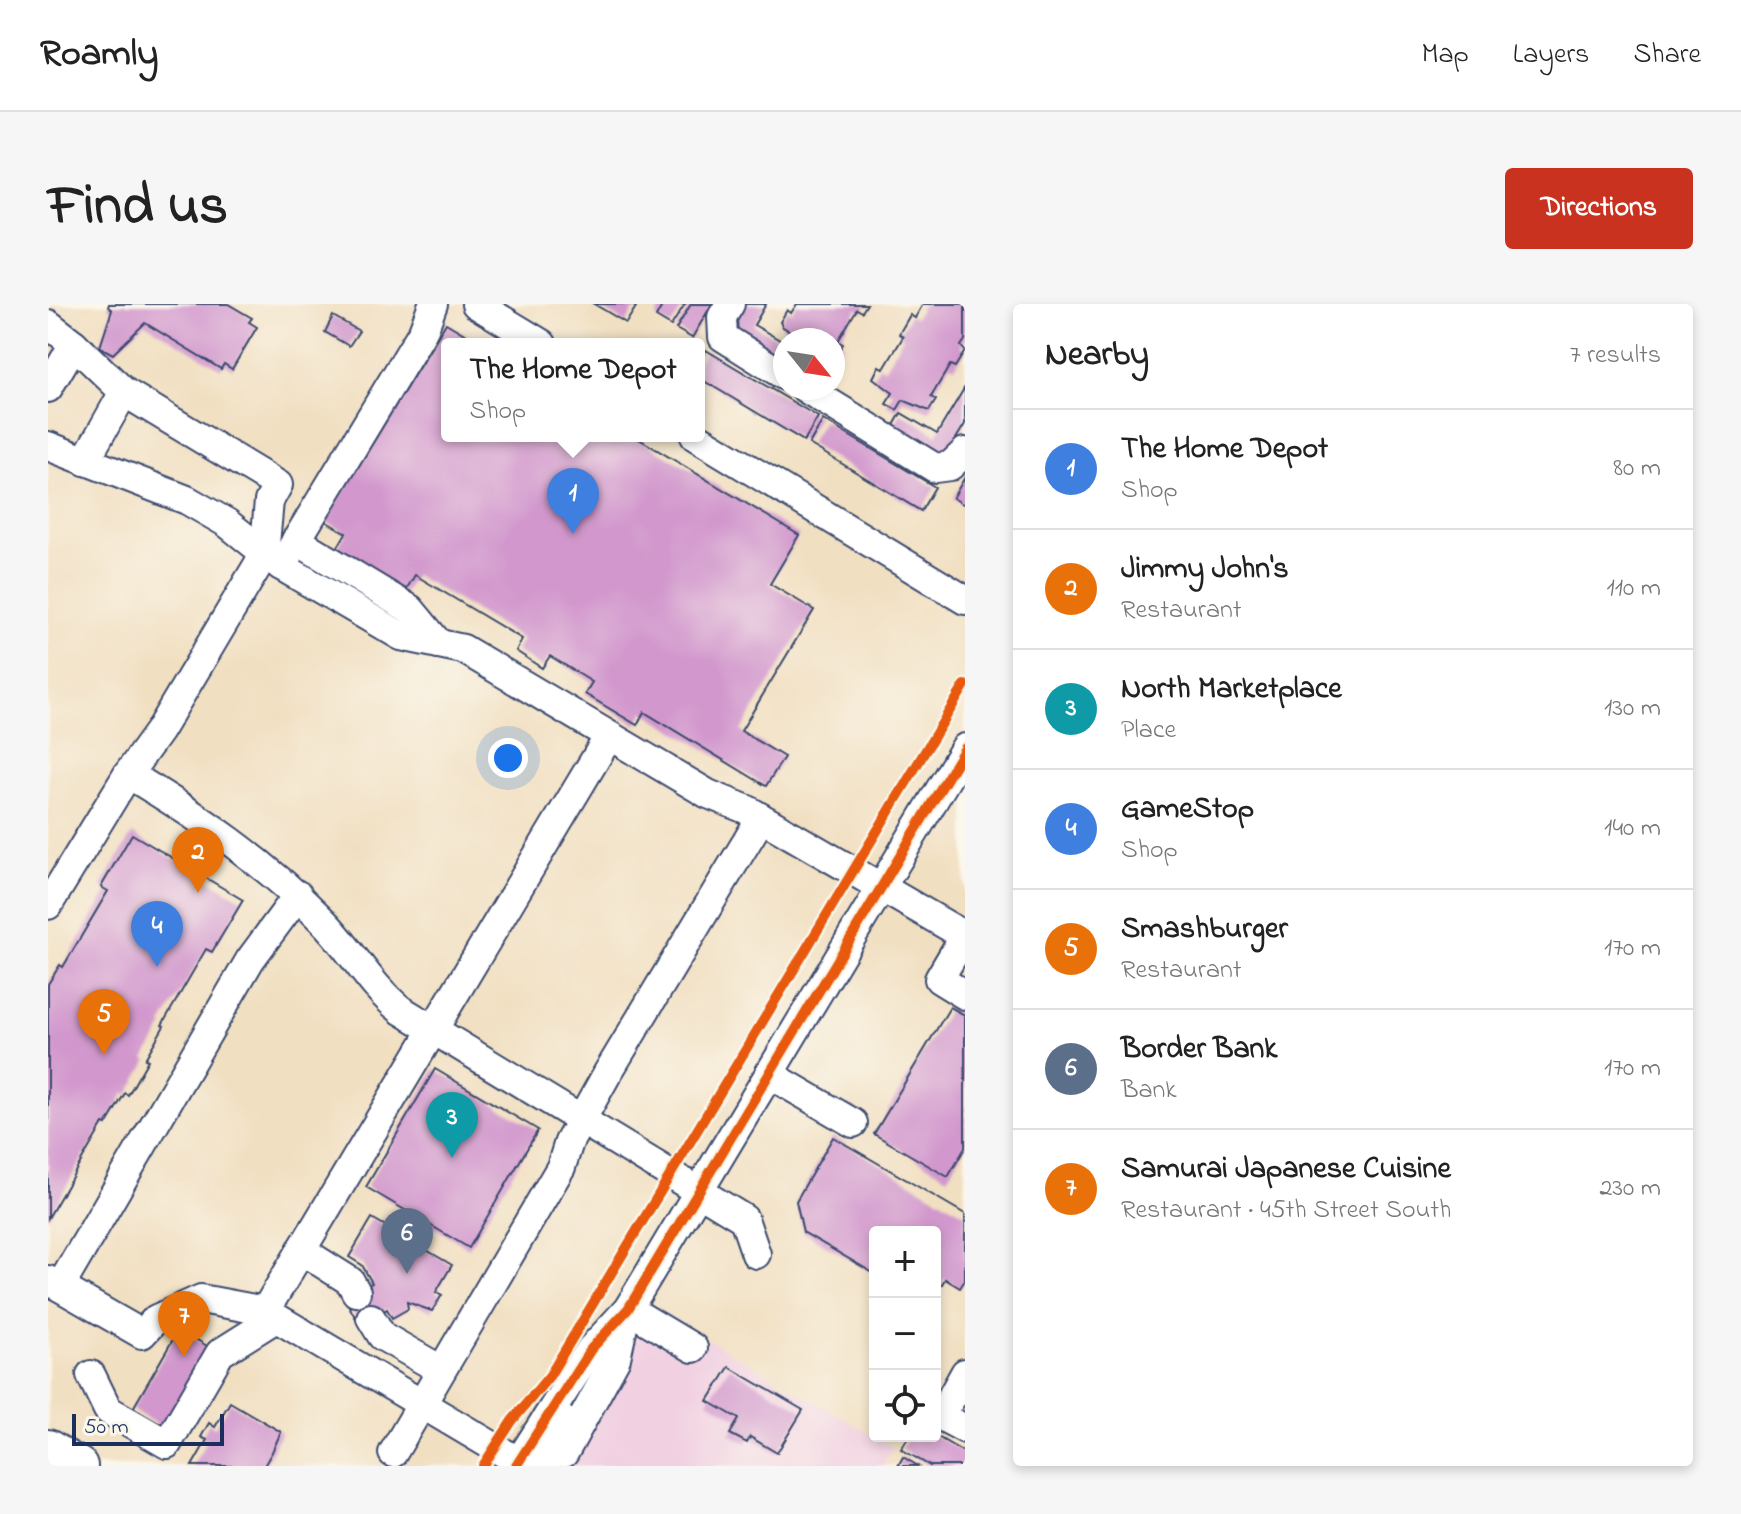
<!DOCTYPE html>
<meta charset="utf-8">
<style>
body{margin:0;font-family:"Indie Flower",sans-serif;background:#f6f6f6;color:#222}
.controls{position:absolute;right:24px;bottom:24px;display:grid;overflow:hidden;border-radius:8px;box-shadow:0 4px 12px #0003}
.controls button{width:72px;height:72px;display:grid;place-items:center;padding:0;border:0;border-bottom:2px solid #e0e0e0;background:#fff;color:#222;font:40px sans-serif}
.compass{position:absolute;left:725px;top:24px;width:72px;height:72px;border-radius:50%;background:#fff;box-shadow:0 4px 12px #0003;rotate:120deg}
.scale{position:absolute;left:24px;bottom:20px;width:152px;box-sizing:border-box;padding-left:8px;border:4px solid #1b2f5e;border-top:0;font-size:22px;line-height:28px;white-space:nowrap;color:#1b2f5e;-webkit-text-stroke:6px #fbf7ec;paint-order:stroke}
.you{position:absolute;left:460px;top:454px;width:28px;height:28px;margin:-20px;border:6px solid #fff;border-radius:50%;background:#1a73e8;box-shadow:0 0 0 12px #1a73e833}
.badge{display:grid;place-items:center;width:52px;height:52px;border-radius:50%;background:#c8321e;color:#fff;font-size:26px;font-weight:700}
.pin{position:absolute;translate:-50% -66px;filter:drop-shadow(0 2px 4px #0008)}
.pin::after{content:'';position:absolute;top:42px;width:28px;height:24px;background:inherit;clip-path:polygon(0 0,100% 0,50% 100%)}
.popup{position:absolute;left:393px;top:34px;width:264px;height:104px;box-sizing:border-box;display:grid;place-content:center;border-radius:8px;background:#fff;filter:drop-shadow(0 2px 6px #0005);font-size:26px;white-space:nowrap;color:#767676}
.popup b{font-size:30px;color:#222}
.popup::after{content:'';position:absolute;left:50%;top:100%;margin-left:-16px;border:16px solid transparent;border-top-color:#fff}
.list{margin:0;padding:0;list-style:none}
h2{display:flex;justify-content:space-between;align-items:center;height:104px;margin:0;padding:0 32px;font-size:34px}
h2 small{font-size:26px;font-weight:400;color:#767676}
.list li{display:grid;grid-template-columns:52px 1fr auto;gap:24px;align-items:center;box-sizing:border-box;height:120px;padding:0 32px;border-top:2px solid #e0e0e0}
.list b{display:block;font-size:30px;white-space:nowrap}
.list p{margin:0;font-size:26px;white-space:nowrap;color:#767676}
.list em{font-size:26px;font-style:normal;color:#767676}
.icon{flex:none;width:44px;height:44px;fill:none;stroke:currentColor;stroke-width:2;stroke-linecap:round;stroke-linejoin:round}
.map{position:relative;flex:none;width:917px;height:1162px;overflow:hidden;border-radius:8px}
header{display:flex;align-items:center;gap:48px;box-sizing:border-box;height:112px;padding:0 40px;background:#fff;border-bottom:2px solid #e0e0e0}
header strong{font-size:38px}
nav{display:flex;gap:44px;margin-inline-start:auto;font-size:28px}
.intro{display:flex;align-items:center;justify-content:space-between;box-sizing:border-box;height:192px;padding:0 48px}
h1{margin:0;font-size:56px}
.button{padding:20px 36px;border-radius:8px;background:#c8321e;color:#fff;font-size:28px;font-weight:700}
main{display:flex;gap:48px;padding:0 48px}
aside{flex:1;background:#fff;border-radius:8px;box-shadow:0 4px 12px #0003}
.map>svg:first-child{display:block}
.built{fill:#f1d0e2}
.building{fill:#d298cd}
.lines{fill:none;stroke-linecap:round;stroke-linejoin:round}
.minor-casing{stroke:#3b496d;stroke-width:32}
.major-casing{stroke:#3b496d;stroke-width:40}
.minor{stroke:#fff;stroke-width:28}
.major{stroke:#fff;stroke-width:36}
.cycleway-casing{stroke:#fbf7ec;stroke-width:15}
.cycleway{stroke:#e8590c;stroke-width:10}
</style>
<header>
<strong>Roamly</strong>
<nav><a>Map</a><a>Layers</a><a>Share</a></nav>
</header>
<div class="intro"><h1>Find us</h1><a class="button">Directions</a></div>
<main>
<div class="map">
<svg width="917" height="1162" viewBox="0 0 917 1162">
<rect width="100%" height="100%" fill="#fbf7ec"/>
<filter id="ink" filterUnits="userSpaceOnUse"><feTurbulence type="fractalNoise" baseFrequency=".0125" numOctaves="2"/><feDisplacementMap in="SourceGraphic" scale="16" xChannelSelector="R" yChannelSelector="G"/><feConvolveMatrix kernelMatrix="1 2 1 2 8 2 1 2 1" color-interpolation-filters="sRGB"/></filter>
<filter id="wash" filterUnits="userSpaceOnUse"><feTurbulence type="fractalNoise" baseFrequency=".006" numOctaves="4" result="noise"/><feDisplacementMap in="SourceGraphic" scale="32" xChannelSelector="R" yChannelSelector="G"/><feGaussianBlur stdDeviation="1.8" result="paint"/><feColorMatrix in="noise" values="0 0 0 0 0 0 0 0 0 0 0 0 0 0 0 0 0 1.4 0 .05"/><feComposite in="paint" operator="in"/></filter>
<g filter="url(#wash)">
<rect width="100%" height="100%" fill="#f1dfc1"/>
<path class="built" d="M 599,1000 L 845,1143 L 834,1162 L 505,1162 Z"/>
<g id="blocks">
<g class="building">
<path d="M 61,0 L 180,0 L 204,14 L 201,18 L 209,23 L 184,65 L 176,60 L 173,65 L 97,19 L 65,50 L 52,43 L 64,6 L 60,3 Z"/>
<path d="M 546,0 L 582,0 L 588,3 L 578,19 Z"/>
<path d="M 615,0 L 637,0 L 623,22 L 608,13 Z"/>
<path d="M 643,0 L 664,0 L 644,34 L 628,25 Z"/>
<path d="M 696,0 L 718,0 L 706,21 L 737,39 L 731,57 L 680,27 Z"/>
<path d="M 749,0 L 819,0 L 814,8 L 809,5 L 790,37 L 795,40 L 788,51 L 785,36 L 750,36 L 752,33 L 735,23 L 732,18 L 739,6 L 743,9 Z"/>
<path d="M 875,0 L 917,0 L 917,36 L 913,42 L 917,47 L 907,63 L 902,61 L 883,93 L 888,96 L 881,107 L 855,96 L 849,106 L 838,100 L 845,89 L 825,74 L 831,62 L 836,65 L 855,33 L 851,30 L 862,11 L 867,14 Z"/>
<path d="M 285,12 L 311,27 L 301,42 L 277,28 Z"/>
<path d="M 398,19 L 433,40 L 399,40 L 399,132 L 586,132 L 751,231 L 722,280 L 766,306 L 693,427 L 736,453 L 718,482 L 596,408 L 589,421 L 537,390 L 544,378 L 502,352 L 494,364 L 468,347 L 474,335 L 367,271 L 344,309 L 275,268 L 298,229 L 277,217 Z"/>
<path d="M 658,46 L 770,113 L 756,137 L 651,74 L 651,58 Z"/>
<path d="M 917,83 L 917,120 L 895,156 L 844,125 L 853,109 L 889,130 Z"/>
<path d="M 775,116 L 887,183 L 873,207 L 761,140 Z"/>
<path d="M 917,173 L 917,201 L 905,194 Z"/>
<path d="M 84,530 L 195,596 L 164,648 L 158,645 L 114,721 L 116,722 L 97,755 L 100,756 L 80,791 L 77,789 L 58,821 L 55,820 L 0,914 L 0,680 L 12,661 L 15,663 L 60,587 L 53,583 Z"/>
<path d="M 902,703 L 917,711 L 917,844 L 900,873 L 826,830 Z"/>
<path d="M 387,765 L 490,826 L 421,944 L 318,883 Z"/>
<path d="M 785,833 L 917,910 L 917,976 L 912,984 L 897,975 L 887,992 L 887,928 L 827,928 L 827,970 L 755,928 L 748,897 Z"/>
<path d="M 324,914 L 404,961 L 388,988 L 394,991 L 384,1007 L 359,998 L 360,1005 L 344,1014 L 339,1005 L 311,1020 L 297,995 L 324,979 L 314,961 L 301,953 Z"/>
<path d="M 131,1025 L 164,1045 L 117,1125 L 84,1106 Z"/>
<path d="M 681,1063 L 755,1106 L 729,1149 L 702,1133 L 699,1139 L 682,1130 L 691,1115 L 660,1097 Z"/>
<path d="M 182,1098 L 233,1128 L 224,1148 L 216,1162 L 144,1162 L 159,1136 L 153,1133 L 161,1119 L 167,1123 Z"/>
<path d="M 861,1132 L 888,1132 L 917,1149 L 917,1162 L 882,1162 L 853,1145 Z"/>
<path d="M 855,1153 L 870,1162 L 850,1162 Z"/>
</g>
</g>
</g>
<g filter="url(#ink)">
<use href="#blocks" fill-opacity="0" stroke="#3b496d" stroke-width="2"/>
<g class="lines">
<g class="minor-casing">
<g id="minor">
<path d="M 428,0 L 494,40"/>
<path d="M 682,0 L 674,13 L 675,33 L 737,72"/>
<path d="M 0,20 L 26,40 L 0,84"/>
<path d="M 26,40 L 76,88 L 37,157"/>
<path d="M 757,84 L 887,164 L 902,162 L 917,148"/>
<path d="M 76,88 L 230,181 L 221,197 L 216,251 L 111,427 L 80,470 C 152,513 217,558 276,618 C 303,645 322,682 353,706 L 696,915 L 708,950"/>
<path d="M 647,132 L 917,296"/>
<path d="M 0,142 L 139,196 L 179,219 L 233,262 L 353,332 L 415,345 L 660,490 L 700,506 L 917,632"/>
<path d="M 248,236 L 362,305 L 391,340"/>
<path d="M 233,262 L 375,27 L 385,0"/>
<path d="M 0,601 L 80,470"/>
<path d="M 917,631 L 891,675 L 917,691"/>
<path d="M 721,770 L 805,819"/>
<path d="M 253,946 L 302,977 L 308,988"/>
<path d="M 0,976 L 12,983 L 202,656 L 250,591"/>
<path d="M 12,983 L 94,1030 L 108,1015 L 153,995 L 217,1007"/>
<path d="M 580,1005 L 645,1044"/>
<path d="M 323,1014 L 334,1032 L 393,1066"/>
<path d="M 43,1071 L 60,1106 L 119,1140 L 172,1049 L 228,1014"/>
<path d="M 887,1109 L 917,1125"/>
<path d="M 893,1112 L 917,1069"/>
<path d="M 345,1149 L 513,863 L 521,838 L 559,770 L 713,514"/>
<path d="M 516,1149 L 568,1054 L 578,1009"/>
<path d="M 468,1162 L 543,1045 L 580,1005 L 917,444"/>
<path d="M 478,1162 L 217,1007 L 561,432"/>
<path d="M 498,1162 L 497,1153 L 515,1116"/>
</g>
</g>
<g class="major-casing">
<path id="major" d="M 0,1144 L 31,1162"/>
</g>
<use href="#minor" class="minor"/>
<use href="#major" class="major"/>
<g class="cycleway-casing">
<g id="cycleway">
<path d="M 435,1162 L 464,1117 L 502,1071 L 917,381"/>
<path d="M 468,1162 L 543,1045 L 580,1005 L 917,444"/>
</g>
</g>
<use href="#cycleway" class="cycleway"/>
</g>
</g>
</svg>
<div class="controls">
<button>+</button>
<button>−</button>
<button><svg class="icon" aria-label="locate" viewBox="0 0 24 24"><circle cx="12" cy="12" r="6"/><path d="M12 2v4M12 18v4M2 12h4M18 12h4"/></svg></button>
</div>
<svg class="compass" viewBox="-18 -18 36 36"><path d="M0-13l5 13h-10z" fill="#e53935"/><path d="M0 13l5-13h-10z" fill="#767676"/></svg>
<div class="scale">50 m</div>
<div class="you"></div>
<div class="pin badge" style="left:525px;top:230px;background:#3f7fe0">1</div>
<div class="popup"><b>The Home Depot</b>Shop</div>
<div class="pin badge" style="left:150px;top:589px;background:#e8710a">2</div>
<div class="pin badge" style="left:404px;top:854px;background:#0f9aa8">3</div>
<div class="pin badge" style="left:109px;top:663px;background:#3f7fe0">4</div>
<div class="pin badge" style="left:56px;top:751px;background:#e8710a">5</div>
<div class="pin badge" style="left:359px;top:970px;background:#5c6f8a">6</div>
<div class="pin badge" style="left:136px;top:1053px;background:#e8710a">7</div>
</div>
<aside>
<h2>Nearby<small>7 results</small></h2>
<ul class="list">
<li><span class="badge" style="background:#3f7fe0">1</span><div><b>The Home Depot</b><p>Shop</p></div><em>80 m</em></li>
<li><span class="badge" style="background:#e8710a">2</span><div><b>Jimmy John's</b><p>Restaurant</p></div><em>110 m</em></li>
<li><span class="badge" style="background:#0f9aa8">3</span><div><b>North Marketplace</b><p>Place</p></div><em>130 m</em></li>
<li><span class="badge" style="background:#3f7fe0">4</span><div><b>GameStop</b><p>Shop</p></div><em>140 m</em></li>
<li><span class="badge" style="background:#e8710a">5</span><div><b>Smashburger</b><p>Restaurant</p></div><em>170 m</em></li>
<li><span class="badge" style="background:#5c6f8a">6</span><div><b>Border Bank</b><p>Bank</p></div><em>170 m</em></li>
<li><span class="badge" style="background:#e8710a">7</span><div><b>Samurai Japanese Cuisine</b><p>Restaurant · 45th Street South</p></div><em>230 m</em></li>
</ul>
</aside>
</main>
